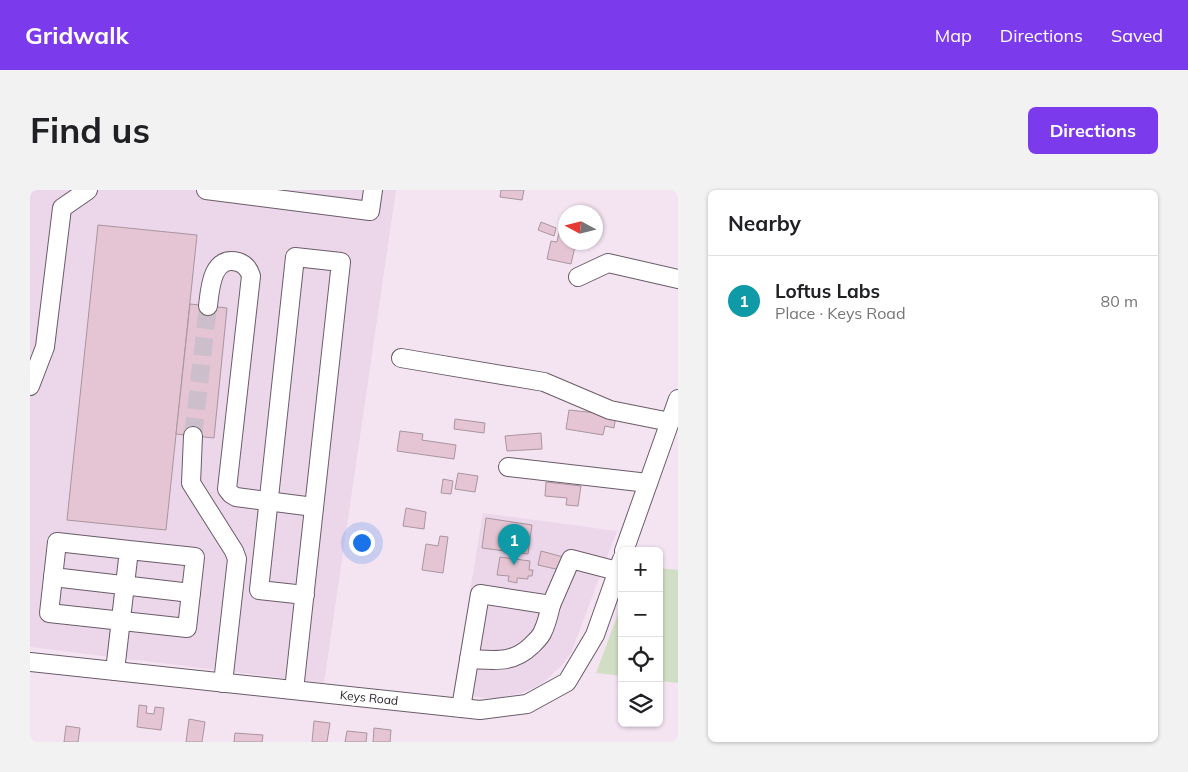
<!DOCTYPE html>
<meta charset="utf-8">
<style>
body{margin:0;font-family:Mulish,sans-serif;background:#f2f2f2;color:#202124}
.controls{position:absolute;right:15px;bottom:15px;display:grid;overflow:hidden;border-radius:8px;box-shadow:0 1px 4px #0004}
.controls button{width:45px;height:45px;display:grid;place-items:center;padding:0;border:0;border-bottom:1px solid #e0e0e0;background:#fff;color:#202124;font:25px sans-serif}
.compass{position:absolute;left:528px;top:15px;width:45px;height:45px;border-radius:50%;background:#fff;box-shadow:0 1px 4px #0004;rotate:277deg}
.you{position:absolute;left:331px;top:352px;width:18px;height:18px;margin:-12px;border:4px solid #fff;border-radius:50%;background:#1a73e8;box-shadow:0 0 0 8px #1a73e833}
.badge{display:grid;place-items:center;width:32px;height:32px;border-radius:50%;background:#7c3aed;color:#fff;font-size:16px;font-weight:700}
.pin{position:absolute;translate:-50% -41px;filter:drop-shadow(0 1px 2px #0008)}
.pin::after{content:'';position:absolute;top:26px;width:18px;height:15px;background:inherit;clip-path:polygon(0 0,100% 0,50% 100%)}
.list{margin:0;padding:0;list-style:none}
h2{display:flex;justify-content:space-between;align-items:center;height:65px;margin:0;padding:0 20px;font-size:21px}
h2 small{font-size:16px;font-weight:400;color:#757577}
.list li{display:grid;grid-template-columns:32px 1fr auto;gap:15px;align-items:center;box-sizing:border-box;height:90px;padding:0 20px;border-top:1px solid #e0e0e0}
.list b{display:block;font-size:19px;white-space:nowrap}
.list p{margin:0;font-size:16px;white-space:nowrap;color:#757577}
.list em{font-size:16px;font-style:normal;color:#757577}
.icon{flex:none;width:28px;height:28px;fill:none;stroke:currentColor;stroke-width:2;stroke-linecap:round;stroke-linejoin:round}
.map{position:relative;flex:none;width:648px;height:552px;overflow:hidden;border-radius:8px}
header{display:flex;align-items:center;gap:30px;box-sizing:border-box;height:70px;padding:0 25px;background:#7c3aed;color:#fff}
header strong{font-size:24px}
nav{display:flex;gap:28px;margin-inline-start:auto;font-size:18px}
.intro{display:flex;align-items:center;justify-content:space-between;box-sizing:border-box;height:120px;padding:0 30px}
h1{margin:0;font-size:35px}
.button{padding:12px 22px;border-radius:8px;background:#7c3aed;color:#fff;font-size:18px;font-weight:700}
main{display:flex;gap:30px;padding:0 30px}
aside{flex:1;background:#fff;border-radius:8px;box-shadow:0 1px 4px #0004}
.map>svg:first-child{display:block}
.built{fill:#ecd6ea}
.green{fill:#d1dec5}
.building{fill:#e5c5d4;stroke:#a8959e}
.lines{fill:none;stroke-linecap:round;stroke-linejoin:round}
.minor-tunnel{stroke:#ccbeca;stroke-width:18;stroke-dasharray:18 9;stroke-linecap:butt}
.minor-casing{stroke:#6a5c68;stroke-width:20}
.minor{stroke:#fff;stroke-width:18}
.labels{text-anchor:middle;stroke-width:5;stroke-linejoin:round;paint-order:stroke}
.street-label{font-size:12px;fill:#2b262b;stroke:#fff}
</style>
<header>
<strong>Gridwalk</strong>
<nav><a>Map</a><a>Directions</a><a>Saved</a></nav>
</header>
<div class="intro"><h1>Find us</h1><a class="button">Directions</a></div>
<main>
<div class="map">
<svg width="648" height="552" viewBox="0 0 648 552">
<rect width="100%" height="100%" fill="#f4e4f2"/>
<g class="built">
<path d="M 0,0 L 366,0 L 294,493 L 0,457 Z"/>
<path d="M 453,323 L 587,341 L 541,463 L 533,474 L 514,492 L 503,498 L 491,503 L 468,508 L 456,508 L 423,504 Z"/>
</g>
<g class="green">
<path d="M 629,378 L 648,380 L 648,493 L 629,491 Z"/>
<path d="M 592,413 L 592,486 L 566,483 Z"/>
</g>
<g class="building">
<path d="M 471,0 L 494,0 L 492,10 L 470,7 Z"/>
<path d="M 511,32 L 526,38 L 524,46 L 508,40 Z"/>
<path d="M 68,35 L 167,45 L 136,340 L 37,330 Z"/>
<path d="M 530,38 L 536,39 L 536,52 L 546,52 L 541,74 L 517,69 L 521,51 L 527,52 Z"/>
<path d="M 160,114 L 197,118 L 184,248 L 146,244 Z"/>
<path d="M 539,220 L 586,225 L 584,238 L 575,236 L 573,245 L 536,239 Z"/>
<path d="M 425,229 L 455,233 L 454,243 L 424,239 Z"/>
<path d="M 370,241 L 393,244 L 392,250 L 426,255 L 424,269 L 367,261 Z"/>
<path d="M 511,243 L 512,259 L 477,261 L 475,246 Z"/>
<path d="M 428,283 L 448,286 L 445,302 L 425,299 Z"/>
<path d="M 413,289 L 423,291 L 421,304 L 411,303 Z"/>
<path d="M 516,292 L 551,296 L 548,316 L 536,315 L 537,308 L 515,306 Z"/>
<path d="M 376,318 L 396,322 L 394,339 L 373,336 Z"/>
<path d="M 456,328 L 502,335 L 498,364 L 452,358 Z"/>
<path d="M 410,346 L 418,347 L 413,383 L 392,380 L 396,354 L 408,356 Z"/>
<path d="M 511,361 L 533,367 L 530,380 L 508,375 Z"/>
<path d="M 470,367 L 500,371 L 499,380 L 503,380 L 502,386 L 498,386 L 498,389 L 487,388 L 487,393 L 478,391 L 479,386 L 467,385 Z"/>
<path d="M 109,515 L 117,516 L 116,523 L 124,524 L 125,517 L 134,518 L 131,540 L 107,537 Z"/>
<path d="M 159,529 L 175,532 L 172,552 L 156,552 Z"/>
<path d="M 284,531 L 300,533 L 297,552 L 282,552 Z"/>
<path d="M 36,536 L 50,538 L 48,552 L 34,552 Z"/>
<path d="M 344,538 L 361,540 L 360,552 L 343,552 Z"/>
<path d="M 317,541 L 337,543 L 336,552 L 315,552 Z"/>
<path d="M 205,543 L 233,545 L 232,552 L 204,552 Z"/>
</g>
<g class="lines">
<path class="minor-tunnel" d="M 163,246 L 178,116"/>
<g class="minor-casing">
<g id="minor">
<path d="M 176,0 L 340,21 L 343,0"/>
<path d="M 548,87 L 578,73 L 648,89"/>
<path d="M 178,116 C 180,98 182,65 208,72 C 215,74 219,79 221,86 L 197,299 L 201,304 L 206,307 L 284,317"/>
<path d="M 371,168 L 514,192 L 580,220 L 640,232"/>
<path d="M 0,196 L 15,157 L 32,18 L 58,0"/>
<path d="M 163,246 L 161,293 L 204,361 L 207,369 L 193,493"/>
<path d="M 478,277 L 618,293"/>
<path d="M 594,361 L 648,209"/>
<path d="M 23,387 L 161,403"/>
<path d="M 439,469 C 464,470 482,474 501,456 C 506,451 511,447 513,441 C 517,433 519,423 521,415"/>
<path d="M 0,472 L 450,520 L 497,514 L 537,492 L 565,445 L 592,369"/>
<path d="M 85,481 L 99,360 L 27,352 L 19,423 L 157,438 L 165,367 L 99,360"/>
<path d="M 264,500 C 280,357 295,215 311,72 L 265,67 L 229,400 L 275,405"/>
<path d="M 431,518 L 450,404 L 521,415 L 541,369 L 587,381"/>
</g>
</g>
<use href="#minor" class="minor"/>
</g>
<g class="labels">
<g class="street-label">
<text transform="translate(339 508) rotate(6)" y="4">Keys Road</text>
</g>
</g>
</svg>
<div class="controls">
<button>+</button>
<button>−</button>
<button><svg class="icon" aria-label="locate" viewBox="0 0 24 24"><circle cx="12" cy="12" r="6"/><path d="M12 2v4M12 18v4M2 12h4M18 12h4"/></svg></button>
<button><svg class="icon" aria-label="layers" viewBox="0 0 24 24"><path d="M12 4l9 5-9 5-9-5zM3 14l9 5 9-5"/></svg></button>
</div>
<svg class="compass" viewBox="-18 -18 36 36"><path d="M0-13l5 13h-10z" fill="#e53935"/><path d="M0 13l5-13h-10z" fill="#757577"/></svg>
<div class="you"></div>
<div class="pin badge" style="left:484px;top:375px;background:#0f9aa8">1</div>
</div>
<aside>
<h2>Nearby<small></small></h2>
<ul class="list">
<li><span class="badge" style="background:#0f9aa8">1</span><div><b>Loftus Labs</b><p>Place · Keys Road</p></div><em>80 m</em></li>
</ul>
</aside>
</main>
